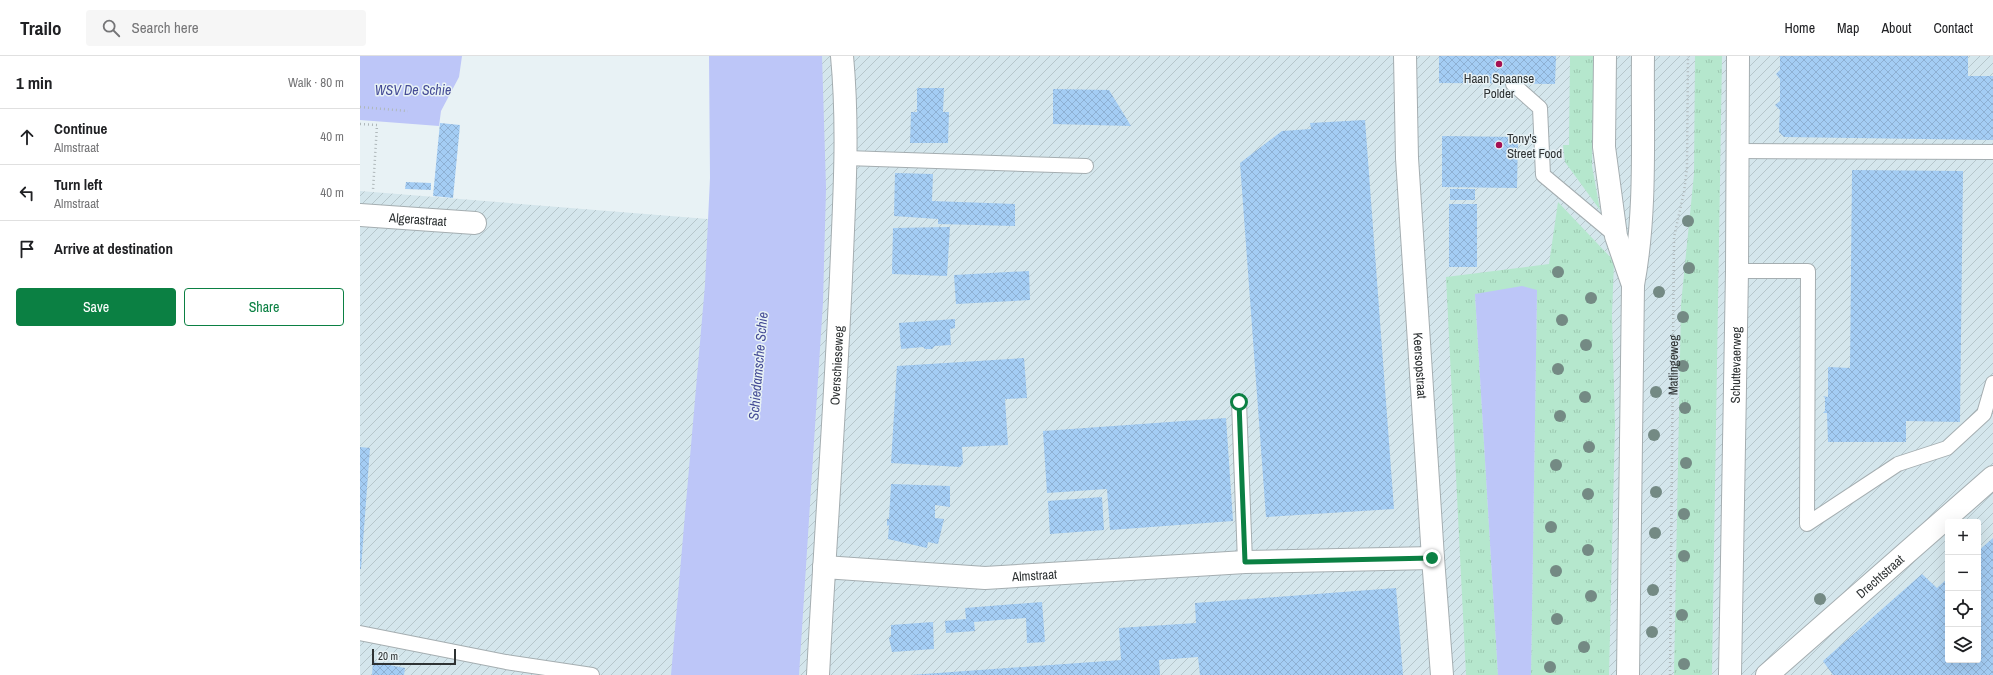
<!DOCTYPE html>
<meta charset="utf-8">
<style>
body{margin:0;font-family:"Archivo Narrow",sans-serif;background:#f6f6f6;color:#202124}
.controls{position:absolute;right:12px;bottom:12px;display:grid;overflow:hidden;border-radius:4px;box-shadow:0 4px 16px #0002}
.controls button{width:36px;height:36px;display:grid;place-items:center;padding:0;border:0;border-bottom:1px solid #e0e0e0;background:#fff;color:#202124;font:20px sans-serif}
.scale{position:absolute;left:12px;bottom:10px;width:84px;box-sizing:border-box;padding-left:4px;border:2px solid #2e3233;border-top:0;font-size:11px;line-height:14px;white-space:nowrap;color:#2e3233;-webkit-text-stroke:3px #e8f2f5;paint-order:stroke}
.stop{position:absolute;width:12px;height:12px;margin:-9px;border:3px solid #0b8043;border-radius:50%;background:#fff}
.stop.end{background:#0b8043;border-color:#fff;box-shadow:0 1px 4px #0008}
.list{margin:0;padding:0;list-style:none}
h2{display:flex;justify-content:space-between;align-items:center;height:52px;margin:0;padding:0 16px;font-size:17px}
h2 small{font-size:13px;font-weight:400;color:#757577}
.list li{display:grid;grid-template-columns:26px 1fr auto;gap:12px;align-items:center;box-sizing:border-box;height:56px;padding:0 16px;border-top:1px solid #e0e0e0}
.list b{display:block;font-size:15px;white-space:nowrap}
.list p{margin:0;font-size:13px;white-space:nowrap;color:#757577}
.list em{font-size:13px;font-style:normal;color:#757577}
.actions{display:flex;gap:8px;padding:12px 16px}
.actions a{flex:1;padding:9px 0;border:1px solid #0b8043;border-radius:4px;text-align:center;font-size:14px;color:#0b8043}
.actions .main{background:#0b8043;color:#fff}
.icon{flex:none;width:22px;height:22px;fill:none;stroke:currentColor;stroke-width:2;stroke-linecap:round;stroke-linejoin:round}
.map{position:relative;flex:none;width:1633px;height:619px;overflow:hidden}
header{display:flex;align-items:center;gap:24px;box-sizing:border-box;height:56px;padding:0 20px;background:#fff;border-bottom:1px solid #e0e0e0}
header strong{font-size:19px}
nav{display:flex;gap:22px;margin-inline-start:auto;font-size:14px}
.search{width:280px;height:36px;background:#f6f6f6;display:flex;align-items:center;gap:10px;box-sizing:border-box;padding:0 14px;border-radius:4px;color:#757577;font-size:15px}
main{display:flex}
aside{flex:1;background:#fff}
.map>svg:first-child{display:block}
.industrial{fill:url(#industrial-furrows);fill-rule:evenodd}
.grass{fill:url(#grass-tufts)}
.water{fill:#bdc6f8}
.building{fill:url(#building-cross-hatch)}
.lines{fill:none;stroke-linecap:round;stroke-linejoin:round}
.service-casing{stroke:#a5aeb1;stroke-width:16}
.minor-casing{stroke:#a5aeb1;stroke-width:24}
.secondary-casing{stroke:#a5aeb1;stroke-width:24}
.path{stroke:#afb8ba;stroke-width:2.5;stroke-dasharray:1 3;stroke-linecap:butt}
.service{stroke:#fff;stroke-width:14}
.minor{stroke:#fff;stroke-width:22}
.secondary{stroke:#fff;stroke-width:22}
.tree{fill:#748a84}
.route{stroke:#0b8043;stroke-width:5}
.poi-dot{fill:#a41152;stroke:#e8f2f5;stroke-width:1.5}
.labels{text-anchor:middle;stroke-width:3;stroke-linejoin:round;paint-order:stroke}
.poi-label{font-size:13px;fill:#2e3233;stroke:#e8f2f5}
.street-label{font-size:13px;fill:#2e3233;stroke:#e8f2f5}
.water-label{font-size:14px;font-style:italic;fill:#454c96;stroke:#e8f2f5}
</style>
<header>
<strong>Trailo</strong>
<div class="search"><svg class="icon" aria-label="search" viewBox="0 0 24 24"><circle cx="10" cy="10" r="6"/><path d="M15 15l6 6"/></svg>Search here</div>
<nav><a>Home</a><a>Map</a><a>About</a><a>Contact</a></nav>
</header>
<main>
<aside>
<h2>1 min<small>Walk · 80 m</small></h2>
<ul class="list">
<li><svg class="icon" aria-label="ahead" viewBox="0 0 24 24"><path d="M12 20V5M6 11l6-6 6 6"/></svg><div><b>Continue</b><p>Almstraat</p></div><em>40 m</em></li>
<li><svg class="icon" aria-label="left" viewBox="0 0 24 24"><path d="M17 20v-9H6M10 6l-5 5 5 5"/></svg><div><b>Turn left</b><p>Almstraat</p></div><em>40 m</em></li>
<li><svg class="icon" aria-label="arrive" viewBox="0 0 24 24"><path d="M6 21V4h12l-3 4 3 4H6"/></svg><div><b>Arrive at destination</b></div></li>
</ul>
<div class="actions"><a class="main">Save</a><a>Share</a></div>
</aside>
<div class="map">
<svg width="1633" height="619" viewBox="0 0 1633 619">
<defs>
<pattern id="industrial-furrows" width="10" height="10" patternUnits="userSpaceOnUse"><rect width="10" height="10" fill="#d4e6ec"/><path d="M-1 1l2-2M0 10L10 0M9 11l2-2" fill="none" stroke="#b6c6cb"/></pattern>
<pattern id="grass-tufts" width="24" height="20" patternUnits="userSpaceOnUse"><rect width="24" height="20" fill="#b5e7cd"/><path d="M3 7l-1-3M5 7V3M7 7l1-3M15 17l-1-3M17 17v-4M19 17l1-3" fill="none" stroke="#9cc7b0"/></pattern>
<pattern id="building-cross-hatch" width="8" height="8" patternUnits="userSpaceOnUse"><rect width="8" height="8" fill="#a4cdf4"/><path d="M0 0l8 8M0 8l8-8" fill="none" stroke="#8eb0d2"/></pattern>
</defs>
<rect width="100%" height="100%" fill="#e8f2f5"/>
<path class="industrial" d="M 420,0 L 1633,0 L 1633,619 L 0,619 L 0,135 L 422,169 ZM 1588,466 L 1618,466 L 1618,604 L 1588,604 Z"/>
<g class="grass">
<path d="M 1210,0 L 1234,0 L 1232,110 L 1240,154 L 1205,106 L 1203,89 L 1209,89 Z"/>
<path d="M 1335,0 L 1362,0 L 1352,619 L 1314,619 L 1321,248 L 1334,118 Z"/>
<path d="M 1198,146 L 1254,205 L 1252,259 L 1255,369 L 1249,619 L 1171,619 L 1177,234 L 1115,239 L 1138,619 L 1106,619 L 1086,221 L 1189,208 Z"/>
</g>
<g class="water">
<path d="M 0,0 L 102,0 L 99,21 L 81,55 L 79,70 L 0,64 Z"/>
<path d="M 349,0 L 462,0 L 466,132 L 463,246 L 439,619 L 311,619 L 345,229 L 350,122 Z"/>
<path d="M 1162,230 L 1177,234 L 1171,619 L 1138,619 L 1115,238 Z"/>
</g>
<g class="building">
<path d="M 1079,0 L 1196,0 L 1195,28 L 1079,27 Z"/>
<path d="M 1420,0 L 1608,0 L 1608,20 L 1633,20 L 1633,84 L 1424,81 L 1419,76 L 1420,54 L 1415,49 L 1420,45 L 1420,23 L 1416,18 L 1420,14 Z"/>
<path d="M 557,32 L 584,32 L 583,56 L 589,56 L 588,87 L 550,87 L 551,56 L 557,56 Z"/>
<path d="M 693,33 L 749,34 L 771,70 L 693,68 Z"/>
<path d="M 1005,64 L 1034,453 L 906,461 L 880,107 L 922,75 L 951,73 L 950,67 Z"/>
<path d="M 80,67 L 100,69 L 93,142 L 73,140 Z"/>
<path d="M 1082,80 L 1158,81 L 1157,132 L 1082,131 Z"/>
<path d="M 1492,114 L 1603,115 L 1600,366 L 1546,365 L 1546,386 L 1468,386 L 1467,357 L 1463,357 L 1465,355 L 1465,342 L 1463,340 L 1468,341 L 1468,311 L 1490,312 Z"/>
<path d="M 535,117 L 573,118 L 572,145 L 655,148 L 655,170 L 578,168 L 578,163 L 534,160 Z"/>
<path d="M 46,126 L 71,127 L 71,134 L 45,133 Z"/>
<rect x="1090" y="133" width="25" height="11"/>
<rect x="1089" y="148" width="28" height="63"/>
<path d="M 590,171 L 587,220 L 532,218 L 533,172 Z"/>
<path d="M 669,215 L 670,244 L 596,248 L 594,219 Z"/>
<path d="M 595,263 L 595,272 L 590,273 L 591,289 L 575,290 L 572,293 L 565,293 L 563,291 L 541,293 L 539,267 Z"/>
<path d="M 664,302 L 667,342 L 645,343 L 648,389 L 602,391 L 603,407 L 600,411 L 531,407 L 537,310 Z"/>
<path d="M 866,362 L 873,465 L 750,474 L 747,433 L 687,437 L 683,375 Z"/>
<path d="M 0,391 L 10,392 L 1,513 L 0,513 Z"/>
<path d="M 531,428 L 590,430 L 590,451 L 575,449 L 575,462 L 584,463 L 578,488 L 568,486 L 567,492 L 528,483 L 529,469 L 527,470 L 527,463 L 529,463 Z"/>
<path d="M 742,441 L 744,474 L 690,478 L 688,445 Z"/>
<path d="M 1633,482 L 1633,619 L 1473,619 L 1463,605 L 1562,518 L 1577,532 L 1588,522 L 1588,604 L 1618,604 L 1618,495 Z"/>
<path d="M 1036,532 L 1043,619 L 840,619 L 838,601 L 799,604 L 800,619 L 550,619 L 761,604 L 759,572 L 836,567 L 835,547 Z"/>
<path d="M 682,546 L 685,586 L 667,587 L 666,562 L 614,566 L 615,575 L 586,577 L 585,565 L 606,563 L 605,552 Z"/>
<path d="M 573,566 L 574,593 L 532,596 L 529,582 L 531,580 L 531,569 Z"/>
<path d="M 13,606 L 45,612 L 44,619 L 12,619 Z"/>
</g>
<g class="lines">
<g class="service-casing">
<g id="service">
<path d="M 1153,28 L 1180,52 L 1183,119 L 1256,180"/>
<path d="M 1378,95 L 1633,96"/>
<path d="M 486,102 L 726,110"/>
<path d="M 1377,215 L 1448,215 L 1447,468 L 1538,408 L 1587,392 L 1624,358 L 1633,327"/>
<path d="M 879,346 L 885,506"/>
<path d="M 0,577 L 146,606 L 232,619"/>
</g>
</g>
<g class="minor-casing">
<g id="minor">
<path id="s2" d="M 1045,0 L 1047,102 L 1073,502 L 1082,619"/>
<path id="s3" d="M 0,159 L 115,167"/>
<path id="s4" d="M 464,511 L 625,522 L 885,506 L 1073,502"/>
<path id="s5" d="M 458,619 C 465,486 475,354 481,221 C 484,147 489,74 482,0"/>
<path id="s6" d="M 1370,619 L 1377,215 L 1378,0"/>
<path id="s7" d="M 1407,619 L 1633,421"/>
</g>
</g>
<g class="secondary-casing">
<g id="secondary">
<path d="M 1245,0 L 1244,91 L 1256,180 L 1273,229"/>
<path d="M 1268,619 L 1273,229 C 1287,154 1282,76 1283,0"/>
</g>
</g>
<g class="path">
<path d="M 0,51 L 48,55"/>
<path d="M 0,68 L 17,69 L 13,134"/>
<path id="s1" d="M 1310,619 L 1314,181 L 1324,136 L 1327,112 L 1328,0"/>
</g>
<use href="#service" class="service"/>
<use href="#minor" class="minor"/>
<use href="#secondary" class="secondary"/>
</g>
<g class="tree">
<circle cx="1328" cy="165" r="6"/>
<circle cx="1329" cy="212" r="6"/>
<circle cx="1198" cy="216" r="6"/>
<circle cx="1299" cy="236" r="6"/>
<circle cx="1231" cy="242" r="6"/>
<circle cx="1323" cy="261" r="6"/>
<circle cx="1202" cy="264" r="6"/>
<circle cx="1226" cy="289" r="6"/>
<circle cx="1323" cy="310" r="6"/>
<circle cx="1198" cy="313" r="6"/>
<circle cx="1296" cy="336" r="6"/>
<circle cx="1225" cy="341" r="6"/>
<circle cx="1325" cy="352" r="6"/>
<circle cx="1200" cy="360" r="6"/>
<circle cx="1294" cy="379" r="6"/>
<circle cx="1229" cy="391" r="6"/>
<circle cx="1326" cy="407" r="6"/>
<circle cx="1196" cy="409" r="6"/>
<circle cx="1296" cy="436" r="6"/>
<circle cx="1228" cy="438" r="6"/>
<circle cx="1324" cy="458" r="6"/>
<circle cx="1191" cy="471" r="6"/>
<circle cx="1295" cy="477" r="6"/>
<circle cx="1228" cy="494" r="6"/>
<circle cx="1324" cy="500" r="6"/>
<circle cx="1196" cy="515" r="6"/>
<circle cx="1293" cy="534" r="6"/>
<circle cx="1231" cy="540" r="6"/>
<circle cx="1460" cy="543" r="6"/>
<circle cx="1322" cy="559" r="6"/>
<circle cx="1197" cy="563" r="6"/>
<circle cx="1292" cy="576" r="6"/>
<circle cx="1224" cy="591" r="6"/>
<circle cx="1324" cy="608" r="6"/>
<circle cx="1190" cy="611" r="6"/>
</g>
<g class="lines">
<path class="route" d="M 879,346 L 885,506 L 1072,502"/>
</g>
<g class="poi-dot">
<circle cx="1139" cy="8" r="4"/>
<circle cx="1139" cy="89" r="4"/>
</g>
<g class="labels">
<g class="poi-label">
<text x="1139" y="27">Haan Spaanse<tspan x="1139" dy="15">Polder</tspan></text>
<text x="1147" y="87" text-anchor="start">Tony's<tspan x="1147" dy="15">Street Food</tspan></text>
</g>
<g class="street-label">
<text dy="5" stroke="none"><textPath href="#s3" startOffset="58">Algerastraat</textPath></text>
<text dy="5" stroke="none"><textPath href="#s1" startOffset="310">Matlingeweg</textPath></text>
<text dy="5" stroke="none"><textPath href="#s5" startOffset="310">Overschieseweg</textPath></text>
<text dy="5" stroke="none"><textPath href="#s2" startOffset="310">Keersopstraat</textPath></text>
<text dy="5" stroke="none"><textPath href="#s6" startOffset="310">Schuttevaerweg</textPath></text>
<text dy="5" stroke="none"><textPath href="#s4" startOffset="211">Almstraat</textPath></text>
<text dy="5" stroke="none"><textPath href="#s7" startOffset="150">Drechtstraat</textPath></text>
</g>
<g class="water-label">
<text x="53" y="39">WSV De Schie</text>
<text transform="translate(398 310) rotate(-85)" y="5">Schiedamsche Schie</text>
</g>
</g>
</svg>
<div class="controls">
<button>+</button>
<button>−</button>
<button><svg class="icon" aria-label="locate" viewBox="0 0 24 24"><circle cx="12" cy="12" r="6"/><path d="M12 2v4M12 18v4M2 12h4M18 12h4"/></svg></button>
<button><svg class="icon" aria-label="layers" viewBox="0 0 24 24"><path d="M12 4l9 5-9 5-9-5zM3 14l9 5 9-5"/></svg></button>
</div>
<div class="scale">20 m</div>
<div class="stop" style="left:879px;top:346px"></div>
<div class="stop end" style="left:1072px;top:502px"></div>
</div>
</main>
